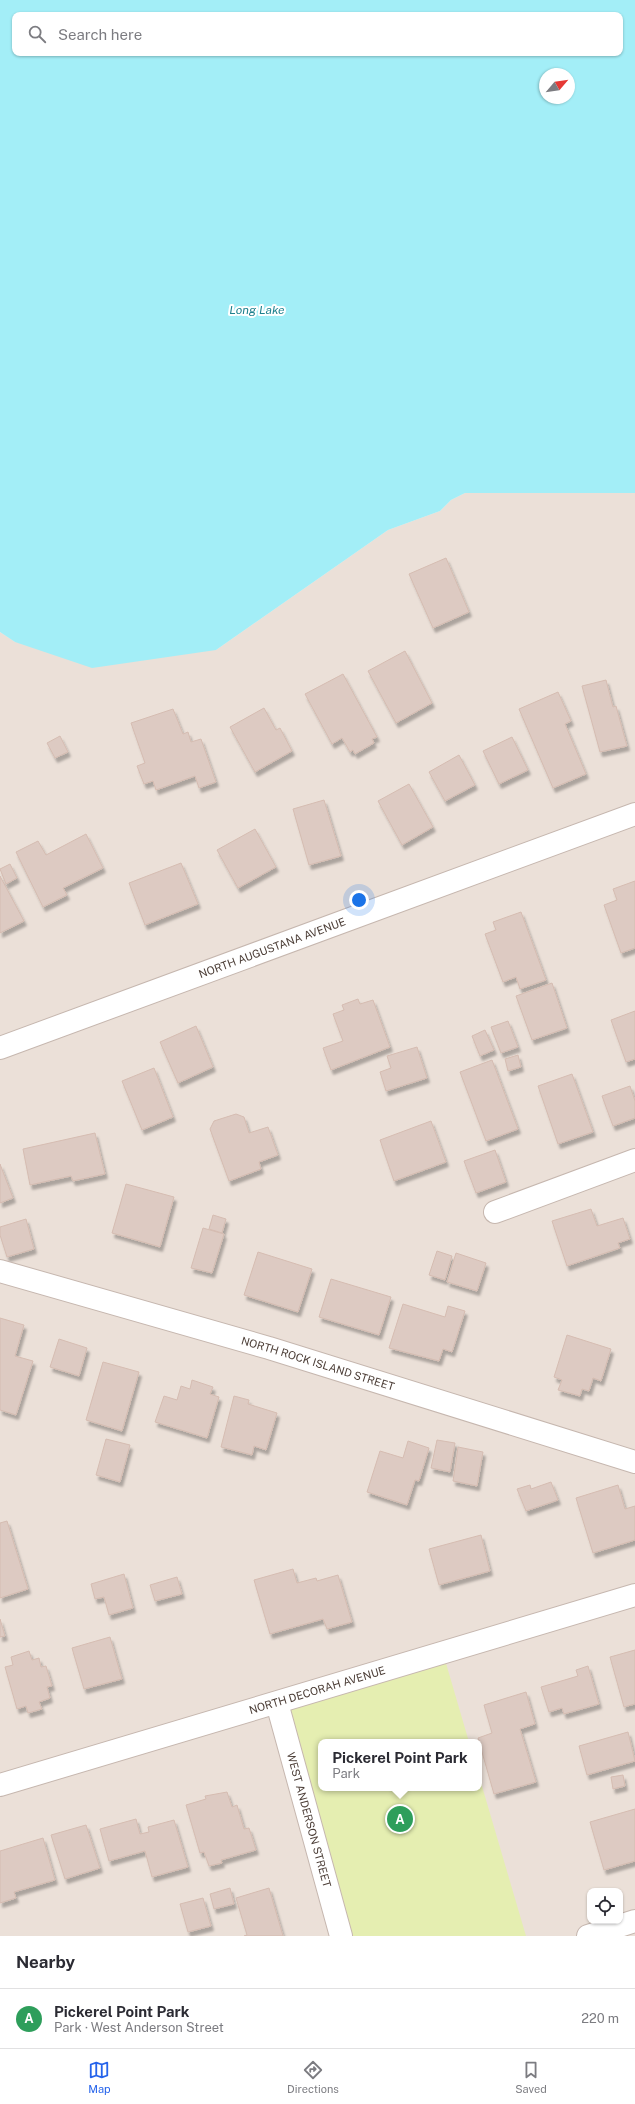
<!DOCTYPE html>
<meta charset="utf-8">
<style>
body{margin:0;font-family:"Public Sans",sans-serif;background:#f2f2f3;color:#2b2b33}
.controls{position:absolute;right:12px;bottom:12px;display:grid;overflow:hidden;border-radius:8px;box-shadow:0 1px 3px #0004}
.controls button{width:36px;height:36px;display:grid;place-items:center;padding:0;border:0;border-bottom:1px solid #e1e1e2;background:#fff;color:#2b2b33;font:20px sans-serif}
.compass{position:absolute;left:539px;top:68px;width:36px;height:36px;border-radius:50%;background:#fff;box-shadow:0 1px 3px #0004;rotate:61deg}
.you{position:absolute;left:359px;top:900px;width:14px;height:14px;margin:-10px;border:3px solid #fff;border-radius:50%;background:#1a73e8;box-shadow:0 0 0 6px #1a73e833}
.badge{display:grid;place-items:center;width:26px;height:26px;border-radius:50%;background:#2563eb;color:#fff;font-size:13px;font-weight:700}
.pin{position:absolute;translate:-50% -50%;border:2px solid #fff;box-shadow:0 1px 4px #0006}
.popup{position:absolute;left:318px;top:1739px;width:164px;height:52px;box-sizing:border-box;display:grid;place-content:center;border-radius:8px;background:#fff;filter:drop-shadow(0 1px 3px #0005);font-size:13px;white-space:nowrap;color:#7c7c81}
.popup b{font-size:15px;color:#2b2b33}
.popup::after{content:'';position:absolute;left:50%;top:100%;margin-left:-8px;border:8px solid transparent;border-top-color:#fff}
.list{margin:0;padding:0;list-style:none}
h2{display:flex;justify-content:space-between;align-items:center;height:52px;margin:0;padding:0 16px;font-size:17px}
h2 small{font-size:13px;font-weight:400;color:#7c7c81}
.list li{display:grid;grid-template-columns:26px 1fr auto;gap:12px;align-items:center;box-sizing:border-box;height:60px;padding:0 16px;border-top:1px solid #e1e1e2}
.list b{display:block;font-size:15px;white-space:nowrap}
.list p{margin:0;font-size:13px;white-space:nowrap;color:#7c7c81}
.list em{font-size:13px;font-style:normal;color:#7c7c81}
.icon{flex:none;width:22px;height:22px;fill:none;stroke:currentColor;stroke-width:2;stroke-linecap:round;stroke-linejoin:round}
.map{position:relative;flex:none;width:635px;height:1936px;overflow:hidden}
.search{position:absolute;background:#fff;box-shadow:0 1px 3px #0004;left:12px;right:12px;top:12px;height:44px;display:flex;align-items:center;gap:10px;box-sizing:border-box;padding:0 14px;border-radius:8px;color:#7c7c81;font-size:15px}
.sheet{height:112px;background:#fff}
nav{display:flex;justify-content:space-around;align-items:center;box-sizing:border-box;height:56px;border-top:1px solid #e1e1e2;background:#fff;font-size:11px;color:#7c7c81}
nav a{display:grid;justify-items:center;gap:2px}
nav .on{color:#2563eb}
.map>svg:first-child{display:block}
.residential{fill:#ebe0d8;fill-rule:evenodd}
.green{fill:#e5eeb1}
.water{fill:#a3eef7;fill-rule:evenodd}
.building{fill:#ddcac2;stroke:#d5bcb1;filter:url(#shadow)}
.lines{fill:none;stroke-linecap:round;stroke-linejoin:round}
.minor-casing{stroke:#c6b7af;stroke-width:24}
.minor{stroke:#fff;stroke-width:22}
.labels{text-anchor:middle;stroke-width:4;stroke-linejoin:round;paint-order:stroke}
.street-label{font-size:11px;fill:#4c3e37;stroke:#fff}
.water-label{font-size:12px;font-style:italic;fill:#1e808e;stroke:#fff}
</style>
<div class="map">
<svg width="635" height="1936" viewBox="0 0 635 1936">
<defs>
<filter id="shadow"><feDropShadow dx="2.5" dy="4.5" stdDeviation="1" flood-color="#0004"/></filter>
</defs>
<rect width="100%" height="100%" fill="#f7f0eb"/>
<path class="residential" d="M 465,493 L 635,493 L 635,1936 L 0,1936 L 0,632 L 15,642 L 216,650 L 388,530 L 440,511 L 451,500 ZM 321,1742 L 479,1742 L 479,1788 L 321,1788 ZM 590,1891 L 620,1891 L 620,1921 L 590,1921 Z"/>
<path class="green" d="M 443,1653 L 469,1742 L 321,1742 L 321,1788 L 479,1788 L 479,1776 L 526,1936 L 341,1936 L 277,1703 Z"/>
<path class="water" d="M 0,0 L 635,0 L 635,493 L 465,493 L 451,500 L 440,511 L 388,530 L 216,650 L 92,668 L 15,642 L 0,632 ZM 15,15 L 620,15 L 620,53 L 15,53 ZM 545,74 L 569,74 L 569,98 L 545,98 Z"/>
<g class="building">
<path d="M 446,558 L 469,612 L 433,628 L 409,574 Z"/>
<path d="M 405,651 L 432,703 L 396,723 L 368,671 Z"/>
<path d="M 343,674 L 377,737 L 372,739 L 374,743 L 355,754 L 353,750 L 350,752 L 342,738 L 332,744 L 305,694 Z"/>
<path d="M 606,680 L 613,707 L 616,706 L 627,746 L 600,752 L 582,686 Z"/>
<path d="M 558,692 L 571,721 L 565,724 L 586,774 L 553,788 L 519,709 Z"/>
<path d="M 264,708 L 276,730 L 280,728 L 292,751 L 255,772 L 230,727 Z"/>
<path d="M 173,709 L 183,734 L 188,732 L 191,742 L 201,739 L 216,782 L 199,788 L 195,776 L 156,790 L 153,781 L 144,784 L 137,766 L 145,763 L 131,723 Z"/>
<path d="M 60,736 L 68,752 L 55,758 L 47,743 Z"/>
<path d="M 512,737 L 528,770 L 499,784 L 483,751 Z"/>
<path d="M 459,755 L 475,785 L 445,801 L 429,772 Z"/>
<path d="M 409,784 L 433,827 L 402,845 L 378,801 Z"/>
<path d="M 324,800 L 341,856 L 309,865 L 293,809 Z"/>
<path d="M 255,829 L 276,867 L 238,888 L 217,850 Z"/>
<path d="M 86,834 L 103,868 L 63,888 L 67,895 L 43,907 L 16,852 L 38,841 L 46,855 Z"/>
<path d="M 181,863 L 198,904 L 145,925 L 129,883 Z"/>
<path d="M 10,864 L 17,878 L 6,884 L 0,869 Z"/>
<path d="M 0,876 L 24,921 L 0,933 Z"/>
<path d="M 635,881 L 635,948 L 621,953 L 604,905 L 617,900 L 613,889 Z"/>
<path d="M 521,912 L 546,980 L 520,989 L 516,977 L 503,982 L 485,934 L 496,930 L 493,922 Z"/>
<path d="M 552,983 L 567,1028 L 532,1040 L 516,996 Z"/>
<path d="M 358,999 L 360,1004 L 373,1000 L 390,1047 L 331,1070 L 323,1048 L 343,1041 L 333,1014 L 344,1010 L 342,1005 Z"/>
<path d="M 635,1011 L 635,1059 L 626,1062 L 611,1020 Z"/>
<path d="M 508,1021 L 518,1047 L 501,1053 L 491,1027 Z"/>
<path d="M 196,1026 L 213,1067 L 178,1083 L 160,1042 Z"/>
<path d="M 485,1030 L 494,1050 L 480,1056 L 472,1036 Z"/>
<path d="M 417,1047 L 427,1078 L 386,1091 L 380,1072 L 391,1068 L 387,1056 Z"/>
<path d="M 518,1055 L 521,1067 L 508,1071 L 505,1059 Z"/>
<path d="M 492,1060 L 518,1129 L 486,1141 L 460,1072 Z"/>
<path d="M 154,1068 L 173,1117 L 142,1130 L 122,1081 Z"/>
<path d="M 572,1074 L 593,1132 L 558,1144 L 538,1086 Z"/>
<path d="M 630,1086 L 635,1101 L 635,1118 L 613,1126 L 602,1096 Z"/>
<path d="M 236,1114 L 244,1117 L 249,1133 L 268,1127 L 278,1155 L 259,1162 L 261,1169 L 229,1181 L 210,1129 L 214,1121 Z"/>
<path d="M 431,1121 L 446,1162 L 394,1181 L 380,1140 Z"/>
<path d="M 95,1133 L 105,1174 L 73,1181 L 71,1176 L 30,1185 L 23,1149 Z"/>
<path d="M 495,1150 L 506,1182 L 476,1193 L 464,1161 Z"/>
<path d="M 0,1164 L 13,1198 L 0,1203 Z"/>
<path d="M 126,1184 L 174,1197 L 160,1247 L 112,1233 Z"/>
<path d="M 591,1209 L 597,1226 L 623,1218 L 630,1239 L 618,1243 L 620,1248 L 567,1266 L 552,1221 Z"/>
<path d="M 213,1215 L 226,1219 L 222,1233 L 209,1229 Z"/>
<path d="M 26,1219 L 34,1249 L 7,1257 L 0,1235 L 0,1227 Z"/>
<path d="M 203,1228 L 224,1234 L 212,1273 L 191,1268 Z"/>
<path d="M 437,1251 L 452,1256 L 445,1280 L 429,1275 Z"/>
<path d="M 258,1252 L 312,1269 L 298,1312 L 244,1295 Z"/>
<path d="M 456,1253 L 486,1263 L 477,1291 L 447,1282 Z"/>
<path d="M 331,1279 L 391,1297 L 379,1335 L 319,1317 Z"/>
<path d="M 403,1304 L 445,1317 L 448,1306 L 465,1311 L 452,1352 L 443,1349 L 439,1361 L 389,1348 Z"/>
<path d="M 0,1318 L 24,1325 L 15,1356 L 33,1361 L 16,1415 L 0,1410 Z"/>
<path d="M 567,1335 L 611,1349 L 601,1381 L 593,1378 L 589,1391 L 582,1389 L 580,1396 L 558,1390 L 562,1380 L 554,1377 Z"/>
<path d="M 59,1339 L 87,1348 L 79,1376 L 50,1367 Z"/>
<path d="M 103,1362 L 139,1372 L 122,1431 L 86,1420 Z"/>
<path d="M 192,1380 L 213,1387 L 210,1394 L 219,1397 L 207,1438 L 155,1422 L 164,1396 L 177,1400 L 181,1386 L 190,1389 Z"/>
<path d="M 234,1396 L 249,1400 L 248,1404 L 277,1413 L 266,1450 L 254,1446 L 252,1455 L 221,1447 Z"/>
<path d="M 106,1439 L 130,1445 L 120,1482 L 96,1475 Z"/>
<path d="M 437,1440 L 455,1443 L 450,1472 L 431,1468 Z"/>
<path d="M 408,1441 L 429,1448 L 419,1481 L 415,1480 L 407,1505 L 367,1492 L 380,1451 L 403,1458 Z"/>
<path d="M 458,1447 L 483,1452 L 477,1486 L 453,1481 Z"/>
<path d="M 551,1482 L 558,1500 L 526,1511 L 517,1489 L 530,1485 L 531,1489 Z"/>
<path d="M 618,1485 L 625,1509 L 635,1506 L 635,1540 L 593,1553 L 576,1498 Z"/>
<path d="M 7,1521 L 28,1589 L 0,1598 L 0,1523 Z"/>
<path d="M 481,1535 L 490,1571 L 439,1585 L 429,1549 Z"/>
<path d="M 293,1569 L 297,1583 L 316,1578 L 317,1581 L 338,1575 L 352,1622 L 327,1629 L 323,1619 L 270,1634 L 254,1580 Z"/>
<path d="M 124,1574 L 133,1608 L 109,1615 L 104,1597 L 95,1599 L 91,1584 Z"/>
<path d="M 177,1577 L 182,1594 L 155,1601 L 150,1585 Z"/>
<path d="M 0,1619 L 5,1636 L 0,1637 Z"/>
<path d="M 110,1637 L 122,1679 L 84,1689 L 72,1648 Z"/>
<path d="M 635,1650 L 635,1704 L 624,1707 L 610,1657 Z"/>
<path d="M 29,1651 L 32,1660 L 39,1658 L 41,1667 L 46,1666 L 52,1686 L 47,1687 L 50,1698 L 39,1702 L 42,1709 L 28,1713 L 26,1706 L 17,1709 L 5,1667 L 13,1665 L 11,1657 Z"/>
<path d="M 588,1666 L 599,1704 L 564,1714 L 562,1708 L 549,1712 L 541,1687 L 578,1676 L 576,1670 Z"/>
<path d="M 526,1692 L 535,1724 L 520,1729 L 536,1782 L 494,1794 L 478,1738 L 492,1733 L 484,1705 Z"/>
<path d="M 628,1732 L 635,1761 L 587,1775 L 579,1746 Z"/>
<path d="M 623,1775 L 625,1786 L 613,1789 L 611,1777 Z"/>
<path d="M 227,1792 L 232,1807 L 237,1805 L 244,1829 L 249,1828 L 256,1850 L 221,1860 L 222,1863 L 209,1866 L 204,1852 L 200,1853 L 186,1805 L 206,1799 L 205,1796 Z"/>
<path d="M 635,1809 L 635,1861 L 604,1870 L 590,1822 Z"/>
<path d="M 136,1819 L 140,1834 L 149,1832 L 148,1827 L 174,1820 L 188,1867 L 152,1877 L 145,1851 L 109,1861 L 100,1829 Z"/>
<path d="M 86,1825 L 100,1868 L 65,1879 L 51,1835 Z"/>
<path d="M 43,1838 L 55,1880 L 14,1892 L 16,1898 L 0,1903 L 0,1851 Z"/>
<path d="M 230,1888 L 234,1904 L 214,1909 L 210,1894 Z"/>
<path d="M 269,1888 L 283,1936 L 244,1936 L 247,1935 L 236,1898 Z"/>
<path d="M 203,1898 L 211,1926 L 188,1932 L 180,1904 Z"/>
</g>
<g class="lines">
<g class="minor-casing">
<g id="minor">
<path id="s1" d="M 0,1048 L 635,814"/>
<path d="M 495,1212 L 635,1160"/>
<path id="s2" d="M 0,1271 L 269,1348 L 635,1462"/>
<path id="s3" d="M 277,1703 L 341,1936"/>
<path id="s4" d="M 0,1785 L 635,1595"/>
<path d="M 588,1936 L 635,1921"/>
</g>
</g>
<use href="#minor" class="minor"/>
</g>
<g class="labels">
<g class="street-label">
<text dy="4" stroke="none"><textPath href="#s1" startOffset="290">NORTH AUGUSTANA AVENUE</textPath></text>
<text dy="4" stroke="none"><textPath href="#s2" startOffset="331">NORTH ROCK ISLAND STREET</textPath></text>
<text dy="4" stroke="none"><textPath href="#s4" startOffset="331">NORTH DECORAH AVENUE</textPath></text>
<text dy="4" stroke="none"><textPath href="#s3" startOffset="121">WEST ANDERSON STREET</textPath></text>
</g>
<g class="water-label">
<text x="257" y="314">Long Lake</text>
</g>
</g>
</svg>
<div class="controls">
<button><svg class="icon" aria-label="locate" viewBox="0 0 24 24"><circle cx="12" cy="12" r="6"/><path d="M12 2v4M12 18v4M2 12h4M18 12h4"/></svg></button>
</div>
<svg class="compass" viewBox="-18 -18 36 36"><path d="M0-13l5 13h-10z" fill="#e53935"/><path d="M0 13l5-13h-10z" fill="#7c7c81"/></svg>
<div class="you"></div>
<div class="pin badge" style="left:400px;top:1819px;background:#2e9e5b">A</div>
<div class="popup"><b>Pickerel Point Park</b>Park</div>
<div class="search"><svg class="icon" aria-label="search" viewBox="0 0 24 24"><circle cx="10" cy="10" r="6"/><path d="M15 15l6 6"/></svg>Search here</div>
</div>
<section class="sheet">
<h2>Nearby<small></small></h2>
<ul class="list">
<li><span class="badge" style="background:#2e9e5b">A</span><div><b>Pickerel Point Park</b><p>Park · West Anderson Street</p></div><em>220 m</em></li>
</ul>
</section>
<nav>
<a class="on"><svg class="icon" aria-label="map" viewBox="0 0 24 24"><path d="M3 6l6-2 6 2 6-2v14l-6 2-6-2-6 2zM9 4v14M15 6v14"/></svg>Map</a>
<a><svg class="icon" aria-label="directions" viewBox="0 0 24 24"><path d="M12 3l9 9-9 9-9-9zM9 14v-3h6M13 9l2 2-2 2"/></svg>Directions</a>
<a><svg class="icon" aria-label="saved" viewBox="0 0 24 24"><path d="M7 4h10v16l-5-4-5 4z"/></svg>Saved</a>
</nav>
